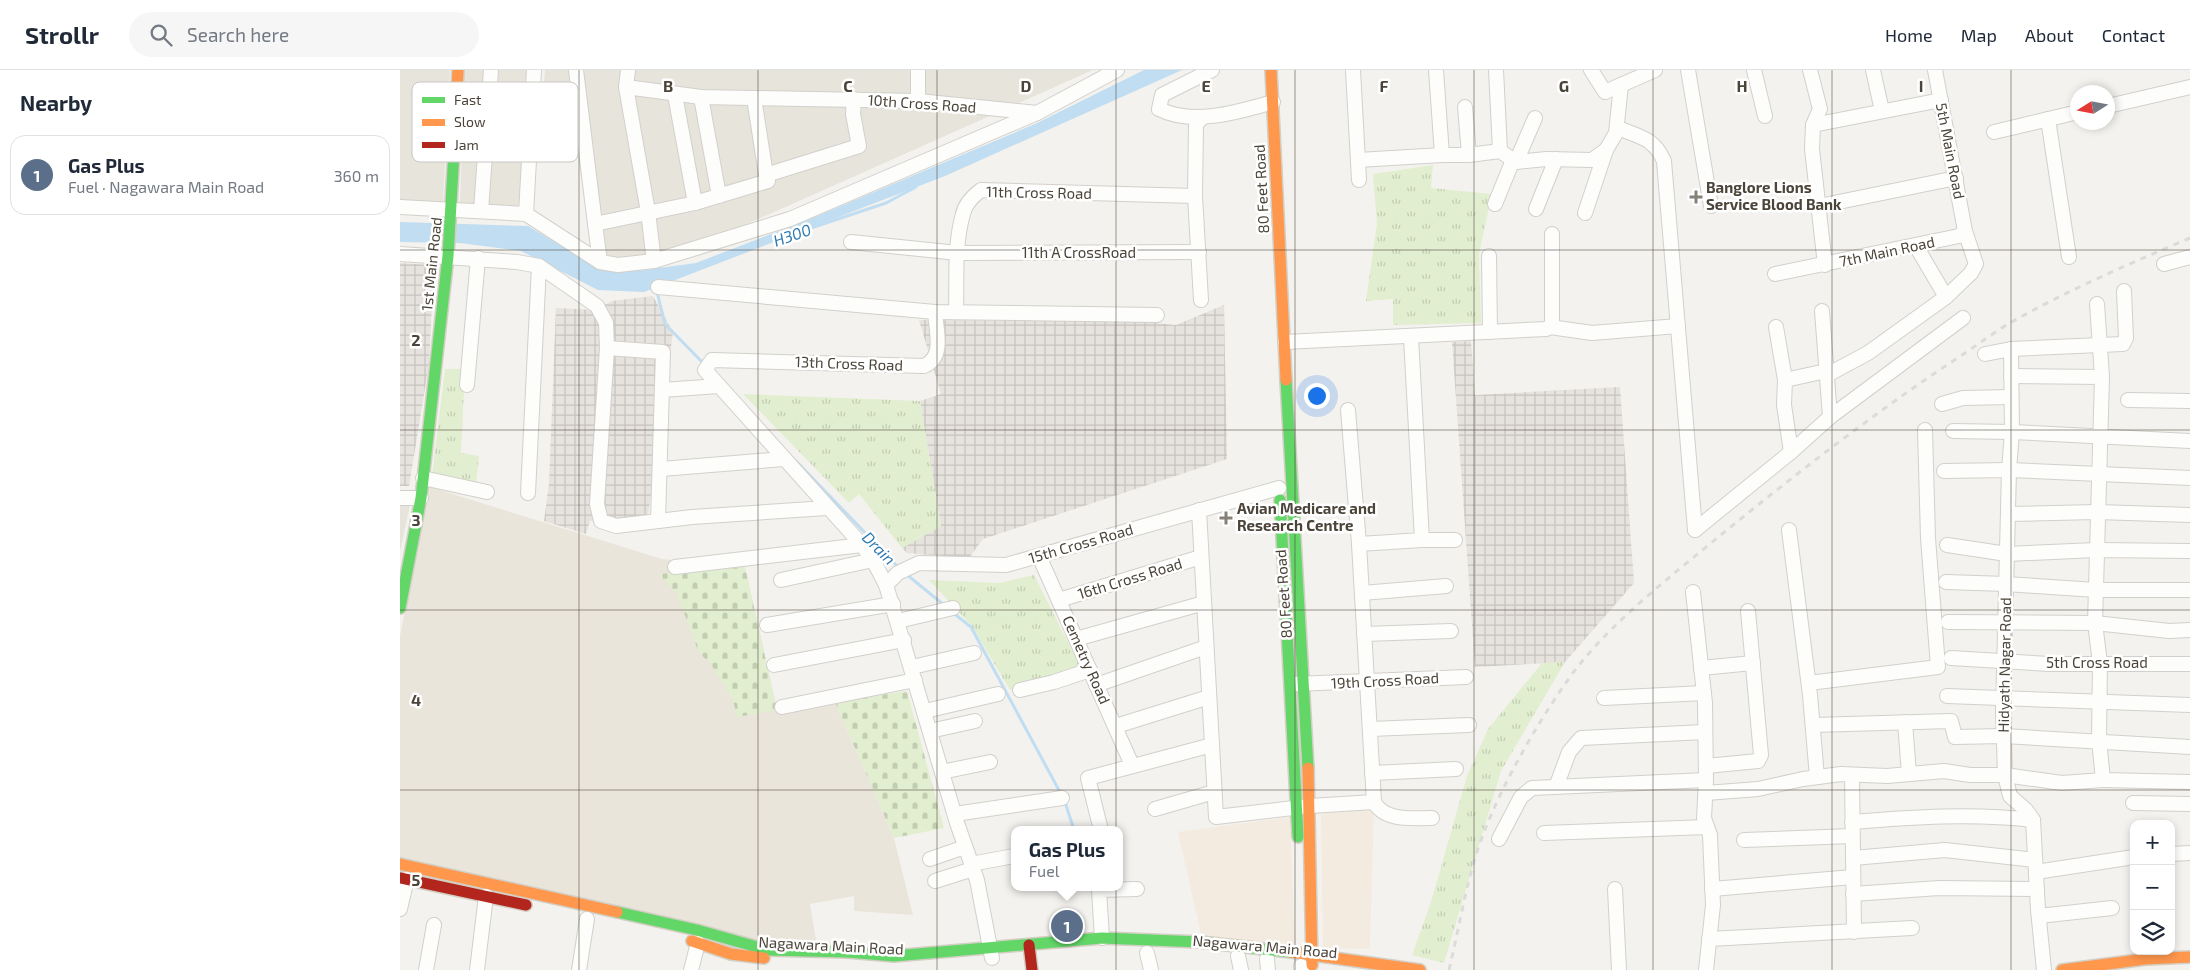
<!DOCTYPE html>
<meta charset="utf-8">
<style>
body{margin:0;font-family:"Exo 2",sans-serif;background:#f6f6f7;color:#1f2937}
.controls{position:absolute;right:15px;bottom:15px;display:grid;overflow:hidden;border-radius:10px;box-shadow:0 2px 8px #0003}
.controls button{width:45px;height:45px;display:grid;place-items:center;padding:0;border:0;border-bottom:1px solid #e0e1e3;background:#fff;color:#1f2937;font:25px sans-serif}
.compass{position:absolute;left:1670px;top:15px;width:45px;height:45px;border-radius:50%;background:#fff;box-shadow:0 2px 8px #0003;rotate:259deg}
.you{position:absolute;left:916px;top:325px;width:18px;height:18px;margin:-12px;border:4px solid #fff;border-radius:50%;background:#1a73e8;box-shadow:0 0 0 8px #1a73e833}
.badge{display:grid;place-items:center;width:32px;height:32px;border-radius:50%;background:#0f766e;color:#fff;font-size:16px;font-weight:700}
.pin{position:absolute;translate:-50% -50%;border:2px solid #fff;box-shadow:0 1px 5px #0006}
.popup{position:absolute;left:611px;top:756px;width:112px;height:65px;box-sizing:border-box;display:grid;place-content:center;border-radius:10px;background:#fff;filter:drop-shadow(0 1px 4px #0005);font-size:16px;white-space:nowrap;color:#747a83}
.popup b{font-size:19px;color:#1f2937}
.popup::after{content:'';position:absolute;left:50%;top:100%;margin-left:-10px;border:10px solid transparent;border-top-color:#fff}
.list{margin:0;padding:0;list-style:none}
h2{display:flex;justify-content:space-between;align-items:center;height:65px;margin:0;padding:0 20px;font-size:21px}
h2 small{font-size:16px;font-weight:400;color:#747a83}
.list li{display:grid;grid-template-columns:32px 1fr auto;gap:15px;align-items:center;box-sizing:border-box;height:80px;margin:0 10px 10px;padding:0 10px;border:1px solid #e0e1e3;border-radius:15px}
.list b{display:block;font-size:19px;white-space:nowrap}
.list p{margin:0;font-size:16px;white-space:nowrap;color:#747a83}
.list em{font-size:16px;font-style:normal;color:#747a83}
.icon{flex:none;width:28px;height:28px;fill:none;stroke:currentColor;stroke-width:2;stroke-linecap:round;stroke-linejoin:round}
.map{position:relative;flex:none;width:1790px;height:900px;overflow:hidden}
header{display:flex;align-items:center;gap:30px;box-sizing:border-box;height:70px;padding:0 25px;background:#fff;border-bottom:1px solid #e0e1e3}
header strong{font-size:24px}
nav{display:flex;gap:28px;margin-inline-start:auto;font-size:18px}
.search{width:350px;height:45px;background:#f6f6f7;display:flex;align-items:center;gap:12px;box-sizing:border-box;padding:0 18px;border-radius:28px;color:#747a83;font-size:19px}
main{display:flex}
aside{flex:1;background:#fff}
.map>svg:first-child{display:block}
.residential{fill:#e7e4dc}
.commercial{fill:#f3ebdf}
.industrial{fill:url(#industrial-grid)}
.education{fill:#eae5da}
.grass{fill:url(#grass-tufts)}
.cemetery{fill:url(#cemetery-stones)}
.water{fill:#c0ddf1}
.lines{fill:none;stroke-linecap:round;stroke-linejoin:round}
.stream{stroke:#c0ddf1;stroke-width:3}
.street-casing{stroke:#d2d0cb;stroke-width:16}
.fast-casing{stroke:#d3cfc5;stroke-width:14}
.slow-casing{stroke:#d3cfc5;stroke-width:14}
.jam-casing{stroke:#d3cfc5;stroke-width:14}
.street{stroke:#fdfdfc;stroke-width:14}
.fast{stroke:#63d668;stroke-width:11}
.slow{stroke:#ff974d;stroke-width:11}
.jam{stroke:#b3261e;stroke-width:11}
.rail{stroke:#dbdbda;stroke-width:3;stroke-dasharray:6 6;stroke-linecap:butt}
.grid{fill:none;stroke:#4b4439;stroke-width:1;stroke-opacity:0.55}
.poi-dot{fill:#868178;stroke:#fff;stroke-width:2}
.labels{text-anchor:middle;stroke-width:5;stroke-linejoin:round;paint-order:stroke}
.street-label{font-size:15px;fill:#4b4439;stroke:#fff}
.poi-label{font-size:15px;font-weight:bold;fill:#4b4439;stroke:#fff;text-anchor:start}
.water-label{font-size:16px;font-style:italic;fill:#2e7ab2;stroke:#fff}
.key{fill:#fff;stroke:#c9c7c4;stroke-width:1}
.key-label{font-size:14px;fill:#4b4439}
.grid-label{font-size:16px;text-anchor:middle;font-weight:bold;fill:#4b4439;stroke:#fff;stroke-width:5;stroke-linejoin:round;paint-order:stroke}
</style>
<header>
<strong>Strollr</strong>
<div class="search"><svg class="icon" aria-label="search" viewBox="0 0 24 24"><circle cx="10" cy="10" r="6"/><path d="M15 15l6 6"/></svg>Search here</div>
<nav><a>Home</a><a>Map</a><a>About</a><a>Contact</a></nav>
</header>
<main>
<aside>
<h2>Nearby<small></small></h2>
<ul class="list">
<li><span class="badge" style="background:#5c6f8a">1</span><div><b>Gas Plus</b><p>Fuel · Nagawara Main Road</p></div><em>360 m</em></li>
</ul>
</aside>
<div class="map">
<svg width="1790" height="900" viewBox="0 0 1790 900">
<defs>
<pattern id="industrial-grid" width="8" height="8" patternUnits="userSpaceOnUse" patternTransform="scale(1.25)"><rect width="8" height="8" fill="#e6e2de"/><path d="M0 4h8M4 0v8" fill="none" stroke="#c7c3bf"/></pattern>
<pattern id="grass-tufts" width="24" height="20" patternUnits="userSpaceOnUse" patternTransform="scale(1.25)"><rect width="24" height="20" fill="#e1eecf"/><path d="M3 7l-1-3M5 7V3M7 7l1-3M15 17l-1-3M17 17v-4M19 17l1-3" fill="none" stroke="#c3cdb2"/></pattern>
<pattern id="cemetery-stones" width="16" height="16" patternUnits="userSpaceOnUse" patternTransform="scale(1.25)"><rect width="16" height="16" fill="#e1eecf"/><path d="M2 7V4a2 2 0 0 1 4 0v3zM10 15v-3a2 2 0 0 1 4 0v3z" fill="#c3cdb2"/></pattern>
</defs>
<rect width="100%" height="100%" fill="#f4f2ee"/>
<g class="residential">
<path d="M 0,0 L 50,0 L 43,132 L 0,130 Z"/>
<path d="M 64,0 L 128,0 L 121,128 L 117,139 L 60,135 Z"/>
<path d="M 145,0 L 693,0 L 244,200 L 203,193 L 187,80 L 139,89 Z"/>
<path d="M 0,431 L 11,431 L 0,481 Z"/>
</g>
<g class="commercial">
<path d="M 974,738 L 970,879 L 923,878 L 921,744 Z"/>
<path d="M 890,747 L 895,879 L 802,869 L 778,762 Z"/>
</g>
<g class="industrial">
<path d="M 0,193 L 34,195 L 29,294 L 9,416 L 0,416 Z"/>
<path d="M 253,226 L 273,262 L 248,446 L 190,451 L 186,464 L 144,451 L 149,413 L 156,238 L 195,240 L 212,231 Z"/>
<path d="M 824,235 L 827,389 L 583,469 L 569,488 L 507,483 L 502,478 L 541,456 L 520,331 L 541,324 L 519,250 L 735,251 L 776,255 Z"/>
<path d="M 1071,271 L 1075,325 L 1220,317 L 1234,513 L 1165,592 L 1075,597 L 1052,272 Z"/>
</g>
<path class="education" d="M 30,417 L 262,489 L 345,497 L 378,643 L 435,632 L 494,768 L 513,845 L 454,841 L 454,826 L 410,834 L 417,876 L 389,877 L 0,791 L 0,566 Z"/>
<g class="grass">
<path d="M 1033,95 L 1031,118 L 1092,124 L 1079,184 L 1081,253 L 993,255 L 993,229 L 966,231 L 977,154 L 973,104 Z"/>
<path d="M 45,299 L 65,299 L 61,383 L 79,386 L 76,415 L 32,406 Z"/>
<path d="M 343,324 L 520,331 L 541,456 L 502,478 L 459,424 L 449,433 Z"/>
<path d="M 634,505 L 682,600 L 610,620 L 572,556 L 529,510 L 600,513 Z"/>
<path d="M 1165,592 L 1101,701 L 1044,893 L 1012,885 L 1031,832 L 1067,706 L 1088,659 L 1142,593 Z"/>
</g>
<g class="cemetery">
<path d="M 345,497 L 377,640 L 337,647 L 333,630 L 310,593 L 299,583 L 277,524 L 259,504 Z"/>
<path d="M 507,621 L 544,758 L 494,768 L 435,632 Z"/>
</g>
<path class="water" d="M 744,0 L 782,0 L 545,106 L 244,222 L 198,220 L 121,181 L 60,173 L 0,172 L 0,152 L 128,156 L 202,200 L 244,200 L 296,193 L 410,149 L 635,54 Z"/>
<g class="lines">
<g class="stream">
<path d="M 396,163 L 486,133 L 516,117"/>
<path d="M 257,222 L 265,254 L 304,294"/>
<path d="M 396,391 L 499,498"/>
<path d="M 506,504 L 544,535"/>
<path d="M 552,542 L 571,557 L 661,724"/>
<path d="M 665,732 L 674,760"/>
</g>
<g class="street-casing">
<g id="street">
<path d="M 176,0 L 195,154 L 295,133 L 368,111 L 366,105 L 459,76 L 453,44 L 454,29"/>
<path d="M 228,0 L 226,17 L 248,142 L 254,191"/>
<path d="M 812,0 L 762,25 L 759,39 C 793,56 838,42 873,32"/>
<path d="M 953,0 L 959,110"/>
<path d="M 1036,0 L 1042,85"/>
<path d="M 1096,0 L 1100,81"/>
<path d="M 1191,0 L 1205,22 L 1255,0"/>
<path d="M 1288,0 L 1311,136"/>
<path d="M 1354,0 L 1365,46"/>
<path d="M 1410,0 L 1420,39 L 1413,55 L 1412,79 L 1425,195"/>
<path d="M 1473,0 L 1482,41"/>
<path d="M 1535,0 L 1565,161 L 1576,194 L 1571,203 L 1546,227"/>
<path d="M 226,17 L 301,27 L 518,31 L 637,43 L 717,0"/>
<path d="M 275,25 L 295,133"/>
<path d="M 301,27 L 319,126"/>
<path d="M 354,28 L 366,105"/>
<path d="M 518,31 L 518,0"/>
<path d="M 1708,36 L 1790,17"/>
<path d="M 1065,37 L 1069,85"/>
<path d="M 1648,49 L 1669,187"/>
<path d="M 1413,55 L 1541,30"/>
<path d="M 1218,58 C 1240,67 1254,68 1264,91 L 1295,460"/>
<path d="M 1594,62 L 1678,42"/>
<path d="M 958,90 L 1042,85 L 1069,85 L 1100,81 L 1116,92 L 1146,89 L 1192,90 L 1206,80 L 1216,63 L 1221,15"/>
<path d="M 1116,92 L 1135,48"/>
<path d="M 1095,134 L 1113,90"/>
<path d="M 1419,136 L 1556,108"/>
<path d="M 0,137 L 126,144 L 200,192 L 195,154"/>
<path d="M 1136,139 L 1156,89"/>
<path d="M 81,141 L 91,0"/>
<path d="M 1185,143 L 1206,80"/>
<path d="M 126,144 L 134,0"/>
<path d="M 451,172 L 558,183 L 799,182"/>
<path d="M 0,184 L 117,192 L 139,196 L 197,236 L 206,253 L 207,278 L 197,434 L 201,451 L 216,456 L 292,447 L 426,438"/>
<path d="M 1089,186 L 1090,262"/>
<path d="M 200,192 L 218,195 L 254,191 L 390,149 L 637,43"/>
<path d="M 1764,194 L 1790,187"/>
<path d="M 1375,204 L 1559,166 L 1565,161"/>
<path d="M 258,217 L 535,242 L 757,245"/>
<path d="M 801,230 L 795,126 L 796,54 L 803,47"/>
<path d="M 1697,234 L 1702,307 L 1695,553 L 1700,593 L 1699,670 L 1703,710 L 1790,712"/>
<path d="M 1422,241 L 1430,347"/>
<path d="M 535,242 C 536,261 545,287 524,296 L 312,290 L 305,300 L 462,475 L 473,490 L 486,515 L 557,753 L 577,810 L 592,888"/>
<path d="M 556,242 C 557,210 554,175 563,144 C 565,134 573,126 581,120 L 795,126"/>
<path d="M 1150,257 L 1192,263 L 1278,256"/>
<path d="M 1376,257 L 1385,310"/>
<path d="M 885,272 L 1146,259 L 1150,257 L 1152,252 L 1152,164"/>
<path d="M 207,278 L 263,282 L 258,451"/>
<path d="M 1611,279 L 1612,362 L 1609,400 L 1603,642 L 1605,705 L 1610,726 L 1626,740 L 1633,750 L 1638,840 L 1644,900"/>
<path d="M 1585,284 L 1611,279 L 1723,274 L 1726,268 L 1724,221"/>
<path d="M 1427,305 L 1468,283 L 1546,227 L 1516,176"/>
<path d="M 1611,306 L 1702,307"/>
<path d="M 67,315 L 78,188"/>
<path d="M 262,320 L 319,316"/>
<path d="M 1728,330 L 1790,331"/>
<path d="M 1542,334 L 1563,328 L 1611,327"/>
<path d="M 948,340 L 959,474 L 974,732 C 985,752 1013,748 1032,748"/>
<path d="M 1553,361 L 1612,362 L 1790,371"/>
<path d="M 1391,382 L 1384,335 L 1385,310 L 1426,301"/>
<path d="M 261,399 L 384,389"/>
<path d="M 1544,401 L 1609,400 L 1790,408"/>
<path d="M 23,408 L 87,422"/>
<path d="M 128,423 L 139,196"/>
<path d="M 0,428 L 21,428"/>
<path d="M 799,440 L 816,747 L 910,736 L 974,732"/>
<path d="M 1608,444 L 1697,442 L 1790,445"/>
<path d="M 1295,460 L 1391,382 L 1430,347 L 1563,248"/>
<path d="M 1389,460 L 1410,625 L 1417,707"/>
<path d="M 1022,470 L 1055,470"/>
<path d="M 959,474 L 1022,470 L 1011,267"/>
<path d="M 1547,475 L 1607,484 L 1696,480 L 1790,481"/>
<path d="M 639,486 L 732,695"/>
<path d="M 275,497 L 462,475"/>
<path d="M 381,510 L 473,490"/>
<path d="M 1546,512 L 1606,514 L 1696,520 L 1790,520"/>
<path d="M 486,515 L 498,503 L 519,493 L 606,495 L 879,418"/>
<path d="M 1293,522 L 1305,633 L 1306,710 L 1304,748 L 1310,765 L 1313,835 L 1306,900"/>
<path d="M 962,523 L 1046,516"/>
<path d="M 659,530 L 801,487"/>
<path d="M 498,551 L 553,538"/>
<path d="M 1548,552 L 1695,553 L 1769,561 L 1790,560"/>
<path d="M 367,555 L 493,534"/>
<path d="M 964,564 L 1051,561"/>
<path d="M 676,569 L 804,533"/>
<path d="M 1551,588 L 1649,594 L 1790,594"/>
<path d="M 374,595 L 504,570"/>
<path d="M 512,597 L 574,583"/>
<path d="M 1301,598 L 1353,593"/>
<path d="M 1409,613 L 1538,597 L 1528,468 L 1525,360"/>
<path d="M 895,614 L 1066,607"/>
<path d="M 696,615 L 806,577"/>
<path d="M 620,620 L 654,612 L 690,600"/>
<path d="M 1547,626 L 1790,635"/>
<path d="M 1204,628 L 1304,623"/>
<path d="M 382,637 L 515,610"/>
<path d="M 525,641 L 598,624"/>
<path d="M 1505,652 L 1509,704"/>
<path d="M 1413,655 L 1551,651 L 1555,667 L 1604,666 L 1790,677"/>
<path d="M 716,656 L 809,627"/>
<path d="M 970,659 L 1069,655"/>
<path d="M 530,661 L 575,651"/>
<path d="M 1306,696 L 1358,691 L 1361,685 L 1348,541"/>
<path d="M 542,702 L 590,692"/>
<path d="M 972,703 L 1056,699"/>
<path d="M 1452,705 L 1454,862"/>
<path d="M 1156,717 L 1169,682 L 1181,668 L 1305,662"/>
<path d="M 1306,723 L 1358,719 L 1403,709 L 1441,704 L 1487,706 L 1544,701 L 1570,705 L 1605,705 L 1662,713 L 1703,710"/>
<path d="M 1733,733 L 1790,734"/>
<path d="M 755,739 L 814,722"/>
<path d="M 555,744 L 662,728"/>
<path d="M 1452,752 C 1513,747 1572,743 1633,750"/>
<path d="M 701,760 L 688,708 L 812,675"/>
<path d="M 1144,763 L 1307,757"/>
<path d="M 1099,769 L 1121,727 L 1132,718 L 1306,710"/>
<path d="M 1344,770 L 1452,766"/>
<path d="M 1771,784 L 1790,783"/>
<path d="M 1453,788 L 1545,780 L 1635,790"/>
<path d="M 530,789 L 565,777"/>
<path d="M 571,794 L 614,786"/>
<path d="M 1636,802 L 1734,787"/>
<path d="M 535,811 L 573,799"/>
<path d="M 1215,819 L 1219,900"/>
<path d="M 1312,819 L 1453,807"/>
<path d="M 1453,824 L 1539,818 L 1637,819"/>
<path d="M 0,839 L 7,809"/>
<path d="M 1639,846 L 1712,838"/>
<path d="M 702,868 L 699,820 L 737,819"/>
<path d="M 1309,869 L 1512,858"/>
<path d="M 747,883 L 751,900"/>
<path d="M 838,886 L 841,900"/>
<path d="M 867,889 L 868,900"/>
<path d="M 901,896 L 902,900"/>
<path d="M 26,900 L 34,855"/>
<path d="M 77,900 L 86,826"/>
<path d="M 179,900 L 187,849"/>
<path d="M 291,900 L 298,873"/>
</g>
</g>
<g class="fast-casing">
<g id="fast">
<path d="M 886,310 L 908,698"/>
<path d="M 880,430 L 898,767"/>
<path d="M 0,538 L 21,428 L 48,186 L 54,81"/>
<path d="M 217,842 L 297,860 L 368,880 L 447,882 L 494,886 L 702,868 L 800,872 L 891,882"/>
</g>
</g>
<g class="slow-casing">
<g id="slow">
<path d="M 871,0 L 886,310"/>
<path d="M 54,81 L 58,0"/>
<path d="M 908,698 L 912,895"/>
<path d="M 0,794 L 217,842"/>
<path d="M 292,871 L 331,884 L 364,888"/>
<path d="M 891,882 L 1020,900"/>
<path d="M 1662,900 L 1746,889 L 1790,887"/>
</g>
</g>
<g class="jam-casing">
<g id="jam">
<path d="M 0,808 L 126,835"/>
<path d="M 629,875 L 632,900"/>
</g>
</g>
<use href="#street" class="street"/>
<use href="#fast" class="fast"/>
<use href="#slow" class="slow"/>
<use href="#jam" class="jam"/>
<path class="rail" d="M 1049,900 C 1058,863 1064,825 1075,788 C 1092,732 1131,663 1165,614 C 1204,557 1269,508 1322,464 C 1397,403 1473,344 1553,291 C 1575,277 1595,261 1617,249 C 1673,218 1731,193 1790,168"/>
</g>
<path class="grid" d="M 179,0 L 179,900M 358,0 L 358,900M 537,0 L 537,900M 716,0 L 716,900M 895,0 L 895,900M 1074,0 L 1074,900M 1253,0 L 1253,900M 1432,0 L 1432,900M 1611,0 L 1611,900M 0,180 L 1790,180M 0,360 L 1790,360M 0,540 L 1790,540M 0,720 L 1790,720"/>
<g class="poi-dot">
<path d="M1293.5 119.5h5v5h5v5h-5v5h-5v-5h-5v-5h5z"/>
<path d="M823.5 440.5h5v5h5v5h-5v5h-5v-5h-5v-5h5z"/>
</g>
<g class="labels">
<g class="street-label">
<text transform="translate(522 34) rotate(4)" y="5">10th Cross Road</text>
<text transform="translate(1550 81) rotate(79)" y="5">5th Main Road</text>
<text transform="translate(862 119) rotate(-93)" y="5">80 Feet Road</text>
<text transform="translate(639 123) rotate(1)" y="5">11th Cross Road</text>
<text transform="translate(1487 182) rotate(-12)" y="5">7th Main Road</text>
<text x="679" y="188">11th A CrossRoad</text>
<text transform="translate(32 194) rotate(-84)" y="5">1st Main Road</text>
<text transform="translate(449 294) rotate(2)" y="5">13th Cross Road</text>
<text transform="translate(681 474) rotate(-16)" y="5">15th Cross Road</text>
<text transform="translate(730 509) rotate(-17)" y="5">16th Cross Road</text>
<text transform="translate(884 524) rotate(-94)" y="5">80 Feet Road</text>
<text transform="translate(686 590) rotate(66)" y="5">Cemetry Road</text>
<text x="1697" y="598">5th Cross Road</text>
<text transform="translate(1605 595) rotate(-89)" y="5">Hidyath Nagar Road</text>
<text transform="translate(985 611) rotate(-3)" y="5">19th Cross Road</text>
<text transform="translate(431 876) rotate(3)" y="5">Nagawara Main Road</text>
<text transform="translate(865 877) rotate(5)" y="5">Nagawara Main Road</text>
</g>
<g class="poi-label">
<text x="1306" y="123">Banglore Lions<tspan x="1306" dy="17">Service Blood Bank</tspan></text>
<text x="837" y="444">Avian Medicare and<tspan x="837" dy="17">Research Centre</tspan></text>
</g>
<g class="water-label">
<text transform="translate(392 165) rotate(-19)" y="6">H300</text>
<text transform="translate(479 478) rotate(45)" y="6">Drain</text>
</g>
</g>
<rect x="12" y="12" width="166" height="80" rx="8" class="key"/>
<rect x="22" y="27" width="23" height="6" fill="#63d668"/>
<rect x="22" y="49" width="23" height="7" fill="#ff974d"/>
<rect x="22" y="72" width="23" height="6" fill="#b3261e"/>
<g class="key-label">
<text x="54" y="35">Fast</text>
<text x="54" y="57">Slow</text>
<text x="54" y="80">Jam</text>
</g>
<g class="grid-label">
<text x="268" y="22">B</text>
<text x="448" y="22">C</text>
<text x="626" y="22">D</text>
<text x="806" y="22">E</text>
<text x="984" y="22">F</text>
<text x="1164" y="22">G</text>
<text x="1342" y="22">H</text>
<text x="1521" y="22">I</text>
<text x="16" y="276">2</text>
<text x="16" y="456">3</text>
<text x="16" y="636">4</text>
<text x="16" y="816">5</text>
</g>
</svg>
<div class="controls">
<button>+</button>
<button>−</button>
<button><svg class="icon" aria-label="layers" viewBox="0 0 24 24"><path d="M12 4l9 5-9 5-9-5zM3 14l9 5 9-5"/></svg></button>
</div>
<svg class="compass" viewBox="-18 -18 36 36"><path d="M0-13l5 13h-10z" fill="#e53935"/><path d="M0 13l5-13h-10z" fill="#747a83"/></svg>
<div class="you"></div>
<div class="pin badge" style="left:667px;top:856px;background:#5c6f8a">1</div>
<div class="popup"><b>Gas Plus</b>Fuel</div>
</div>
</main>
